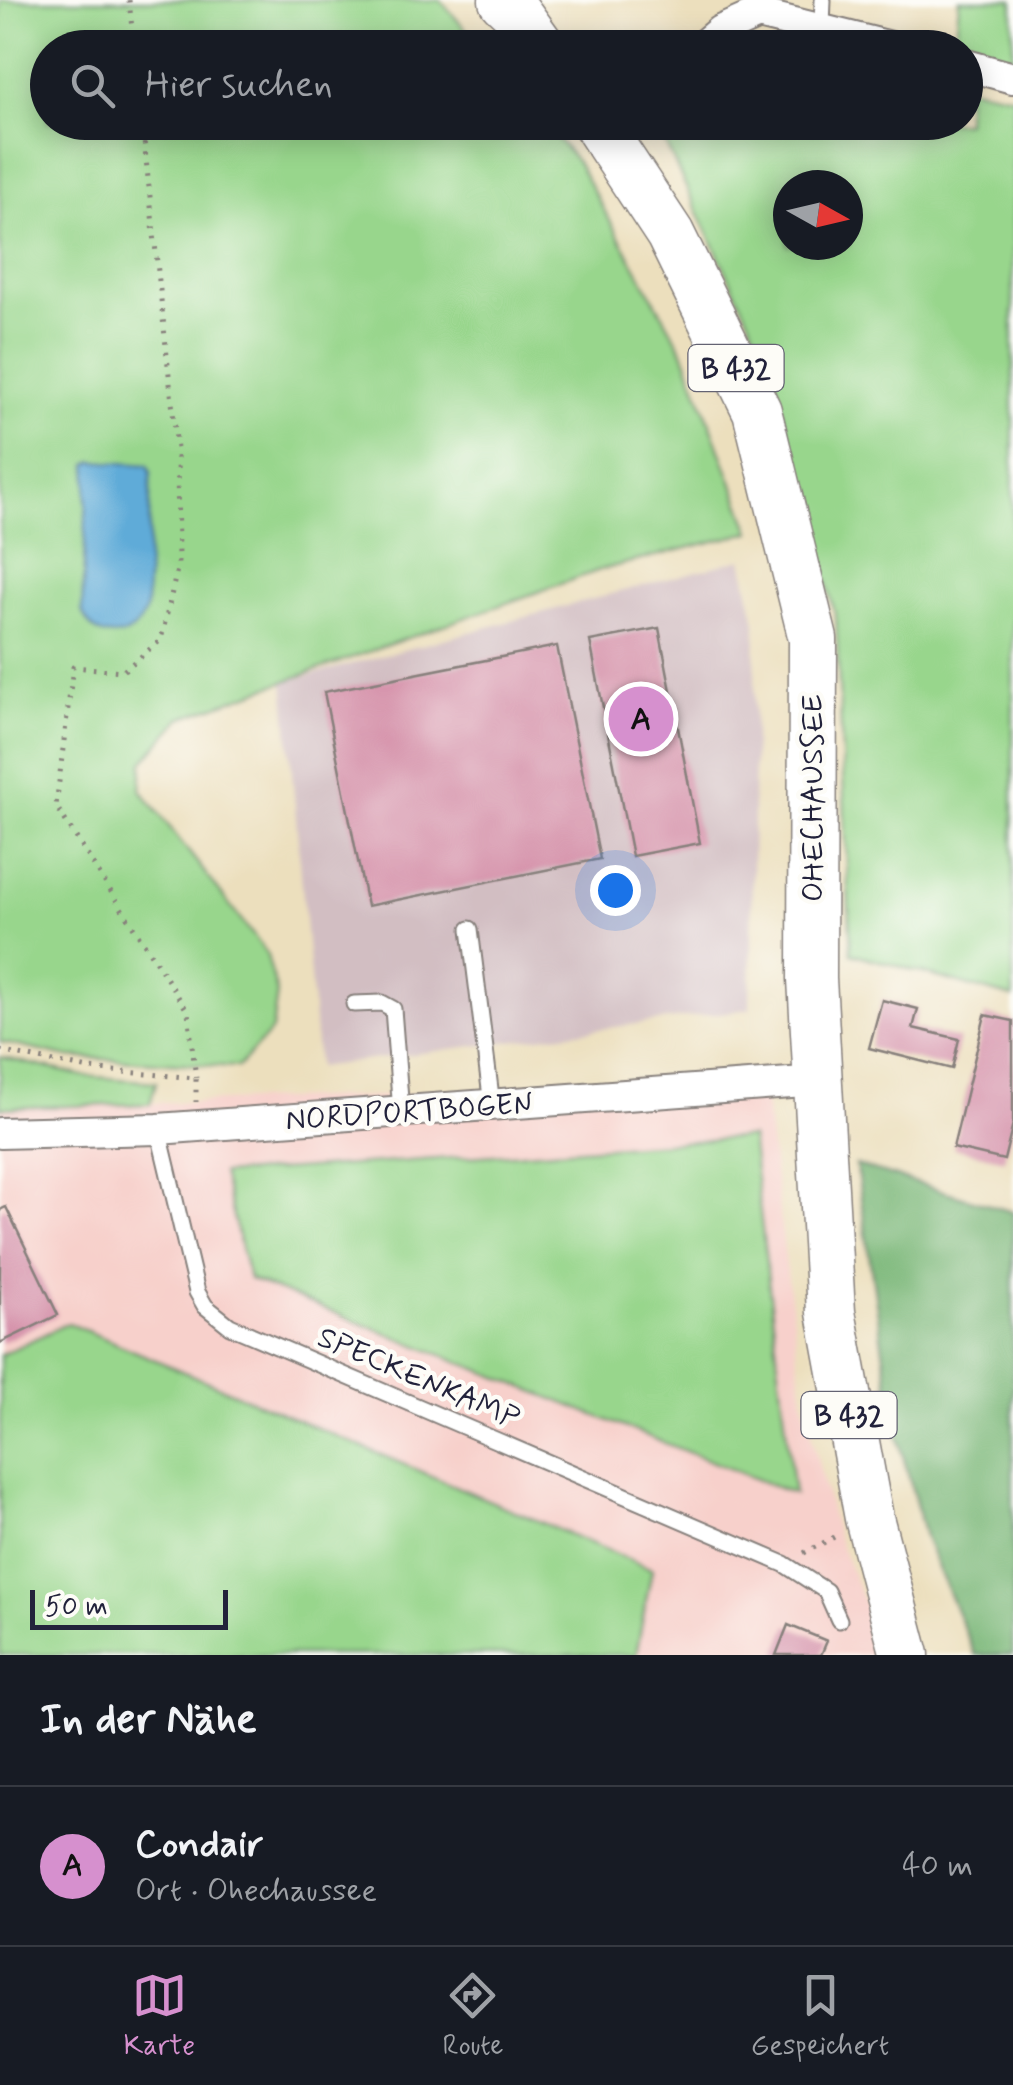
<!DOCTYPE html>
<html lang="de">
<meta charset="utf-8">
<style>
body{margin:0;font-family:Mynerve,sans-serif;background:#20242c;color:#f1f3f6}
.compass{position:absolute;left:773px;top:170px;width:90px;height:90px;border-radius:50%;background:#171b24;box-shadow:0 5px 25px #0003;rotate:98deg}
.scale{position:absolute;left:30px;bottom:25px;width:198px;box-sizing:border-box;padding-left:10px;border:5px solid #22223b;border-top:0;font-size:28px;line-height:35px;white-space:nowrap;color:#22223b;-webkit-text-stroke:8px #fdfcf7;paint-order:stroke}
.you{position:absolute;left:615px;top:890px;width:35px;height:35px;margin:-25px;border:8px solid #fff;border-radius:50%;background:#1a73e8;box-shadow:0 0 0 15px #1a73e833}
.badge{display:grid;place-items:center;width:65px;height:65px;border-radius:50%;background:#d690ce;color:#111;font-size:32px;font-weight:700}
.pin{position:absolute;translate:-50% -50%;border:5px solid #fff;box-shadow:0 2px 10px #0006}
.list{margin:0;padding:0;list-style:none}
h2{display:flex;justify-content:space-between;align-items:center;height:130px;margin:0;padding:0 40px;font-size:42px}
h2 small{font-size:32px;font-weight:400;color:#9ea1a6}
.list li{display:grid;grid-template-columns:65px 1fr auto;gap:30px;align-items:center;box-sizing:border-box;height:160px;padding:0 40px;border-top:2px solid #363941}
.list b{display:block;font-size:38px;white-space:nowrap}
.list p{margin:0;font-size:32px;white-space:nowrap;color:#9ea1a6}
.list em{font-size:32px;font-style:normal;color:#9ea1a6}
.icon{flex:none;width:55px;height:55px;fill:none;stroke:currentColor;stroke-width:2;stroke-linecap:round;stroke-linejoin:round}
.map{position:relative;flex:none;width:1013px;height:1655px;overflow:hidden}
.search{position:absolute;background:#171b24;box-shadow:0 5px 25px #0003;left:30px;right:30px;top:30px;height:110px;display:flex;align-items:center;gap:25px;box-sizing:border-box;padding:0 35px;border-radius:55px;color:#9ea1a6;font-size:38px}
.sheet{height:290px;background:#171b24}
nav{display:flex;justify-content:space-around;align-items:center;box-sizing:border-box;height:140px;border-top:2px solid #363941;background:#171b24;font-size:28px;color:#9ea1a6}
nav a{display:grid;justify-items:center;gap:5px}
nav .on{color:#d690ce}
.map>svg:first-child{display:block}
.built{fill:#f7d0cb}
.industrial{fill:#d2bec2}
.green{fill:#98d68c;stroke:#5d7c64;stroke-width:2.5;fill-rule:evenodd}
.forest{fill:#7ab778;stroke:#4e6c5a;stroke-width:2.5}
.water{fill:#5fabd8;stroke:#40668a;stroke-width:2.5}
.building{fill:#d592aa}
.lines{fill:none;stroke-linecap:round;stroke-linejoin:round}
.service-casing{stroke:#87807c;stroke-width:19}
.minor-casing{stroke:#87807c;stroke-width:34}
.primary-casing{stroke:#87807c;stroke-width:51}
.path{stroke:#87807c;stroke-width:5;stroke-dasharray:2.5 8;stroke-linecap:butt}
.service{stroke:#fff;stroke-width:15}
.minor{stroke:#fff;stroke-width:30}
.primary{stroke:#fff;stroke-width:48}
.labels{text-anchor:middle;stroke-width:9;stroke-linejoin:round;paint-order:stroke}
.shield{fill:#fdfcf7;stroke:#646373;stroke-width:2.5}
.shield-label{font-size:28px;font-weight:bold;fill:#22223b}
.street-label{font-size:30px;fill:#22223b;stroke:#fdfcf7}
</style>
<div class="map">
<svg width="1013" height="1655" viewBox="0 0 1013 1655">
<rect width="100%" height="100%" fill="#fdfcf7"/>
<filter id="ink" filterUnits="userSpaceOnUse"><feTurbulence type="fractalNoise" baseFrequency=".01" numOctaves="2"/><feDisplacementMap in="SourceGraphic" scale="20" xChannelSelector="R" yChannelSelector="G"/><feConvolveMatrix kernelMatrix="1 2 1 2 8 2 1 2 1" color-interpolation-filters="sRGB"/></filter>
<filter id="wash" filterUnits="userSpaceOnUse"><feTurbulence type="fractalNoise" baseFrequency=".0048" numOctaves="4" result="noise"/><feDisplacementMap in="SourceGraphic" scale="40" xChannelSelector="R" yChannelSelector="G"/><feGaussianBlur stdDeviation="2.25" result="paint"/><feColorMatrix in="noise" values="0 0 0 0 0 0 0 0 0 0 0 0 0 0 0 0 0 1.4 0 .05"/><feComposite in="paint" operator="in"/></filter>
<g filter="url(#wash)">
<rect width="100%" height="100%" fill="#ecdfbd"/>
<path class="built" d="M 763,1084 L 804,1406 L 837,1536 L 885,1655 L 0,1655 L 0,1108 Z"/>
<path class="industrial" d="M 742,559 L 756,622 L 750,1009 L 318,1067 L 284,682 Z"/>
<g class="green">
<path d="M 0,0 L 440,0 L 481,47 L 48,48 L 48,122 L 544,123 L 577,162 L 683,351 L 751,532 L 600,570 L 181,718 L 143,762 L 141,790 L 266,952 L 277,993 L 272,1030 L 238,1067 L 68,1057 L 0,1042 Z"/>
<path d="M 959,0 L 1013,0 L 1013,67 L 966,56 L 966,48 L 955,48 Z"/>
<path d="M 966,87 L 1013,96 L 1013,998 L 851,953 L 836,618 L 771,366 L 657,126 L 660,122 L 966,122 ZM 788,185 L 848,185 L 848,245 L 788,245 Z"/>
<path d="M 0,1057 L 84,1076 L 156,1082 L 150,1104 L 0,1108 Z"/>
<path d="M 751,1137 L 794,1494 L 249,1279 L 222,1174 Z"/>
<path d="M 68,1323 L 652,1569 L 636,1655 L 0,1655 L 0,1355 Z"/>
</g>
<path class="forest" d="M 856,1165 L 1013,1212 L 1013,1655 L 975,1655 L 926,1540 L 893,1419 Z"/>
<path class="water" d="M 93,461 L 148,465 L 151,472 L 146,609 C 136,643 94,646 82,611 L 88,464 Z"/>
<g id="blocks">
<g class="building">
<path d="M 659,628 L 700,843 L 632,856 L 590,641 Z"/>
<path d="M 557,646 L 600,859 L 367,906 L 324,692 Z"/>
<path d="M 882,1000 L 918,1009 L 913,1028 L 959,1039 L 952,1069 L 869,1048 Z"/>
<path d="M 985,1015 L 1013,1021 L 1013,1123 L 1004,1160 L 953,1148 Z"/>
<path d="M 6,1207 L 58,1315 L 0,1343 L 0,1210 Z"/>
<path d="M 788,1625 L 827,1641 L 821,1655 L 776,1655 Z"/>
</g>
</g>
</g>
<g filter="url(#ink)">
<use href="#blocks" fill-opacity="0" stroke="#87807c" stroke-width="2.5"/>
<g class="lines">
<g class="service-casing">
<g id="service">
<path d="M 822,27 L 823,0"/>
<path d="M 470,929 L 492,1105"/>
<path d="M 354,1004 L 382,1003 L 393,1009 L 401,1112"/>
<path d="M 158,1129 L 197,1292 L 205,1306 L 230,1326 L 784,1564 L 826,1591 L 839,1620"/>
</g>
</g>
<g class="minor-casing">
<g id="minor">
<path d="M 700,48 L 720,31 L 758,14 L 895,48"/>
<path d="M 966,65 L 1013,78"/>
<path d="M 0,1133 L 158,1129 L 818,1081"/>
</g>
</g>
<g class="primary-casing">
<g id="primary">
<path d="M 503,0 L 516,12 L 542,48"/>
<path d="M 596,122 L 670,234 L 757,411 L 813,639 L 812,979 L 831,1312 L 869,1518 L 905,1655"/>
</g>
</g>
<g class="path">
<path d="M 129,0 L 134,48"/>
<path d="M 142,122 L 177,449 L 178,565 L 161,640 L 123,671 L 73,667 L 56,806 L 188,1012 L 196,1078"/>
<path d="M 0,1051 L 89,1069 L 196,1078 L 196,1102"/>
<path d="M 804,1553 L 838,1535"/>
</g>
<use href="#service" class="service"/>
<use href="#minor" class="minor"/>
<use href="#primary" class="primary"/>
</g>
</g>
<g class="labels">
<g class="shield">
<rect x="688.5" y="345" width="95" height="46" rx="8"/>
<rect x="801.5" y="1392" width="95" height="46" rx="8"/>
</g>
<g class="shield-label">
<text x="736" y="378">B 432</text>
<text x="849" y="1425">B 432</text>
</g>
<g class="street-label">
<text transform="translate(812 798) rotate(-90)" y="10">OHECHAUSSEE</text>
<text transform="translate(409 1111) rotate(-4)" y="10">NORDPORTBOGEN</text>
<text transform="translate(419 1377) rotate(23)" y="10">SPECKENKAMP</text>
</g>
</g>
</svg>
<svg class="compass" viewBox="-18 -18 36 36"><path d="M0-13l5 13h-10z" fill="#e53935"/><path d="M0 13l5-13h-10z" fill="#9ea1a6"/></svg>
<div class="scale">50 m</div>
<div class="you"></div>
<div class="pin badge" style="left:641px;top:719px">A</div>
<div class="search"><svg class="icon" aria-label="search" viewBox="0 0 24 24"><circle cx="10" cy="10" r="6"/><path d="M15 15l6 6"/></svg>Hier suchen</div>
</div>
<section class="sheet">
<h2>In der Nähe<small></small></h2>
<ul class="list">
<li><span class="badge">A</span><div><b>Condair</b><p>Ort · Ohechaussee</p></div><em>40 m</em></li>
</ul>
</section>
<nav>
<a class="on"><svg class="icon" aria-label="map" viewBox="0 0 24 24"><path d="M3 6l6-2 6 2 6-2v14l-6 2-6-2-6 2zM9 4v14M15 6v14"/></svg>Karte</a>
<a><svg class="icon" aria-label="directions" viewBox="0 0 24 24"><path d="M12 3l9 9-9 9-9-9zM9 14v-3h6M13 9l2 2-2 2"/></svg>Route</a>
<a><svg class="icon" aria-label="saved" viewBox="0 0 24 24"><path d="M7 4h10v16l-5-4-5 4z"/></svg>Gespeichert</a>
</nav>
